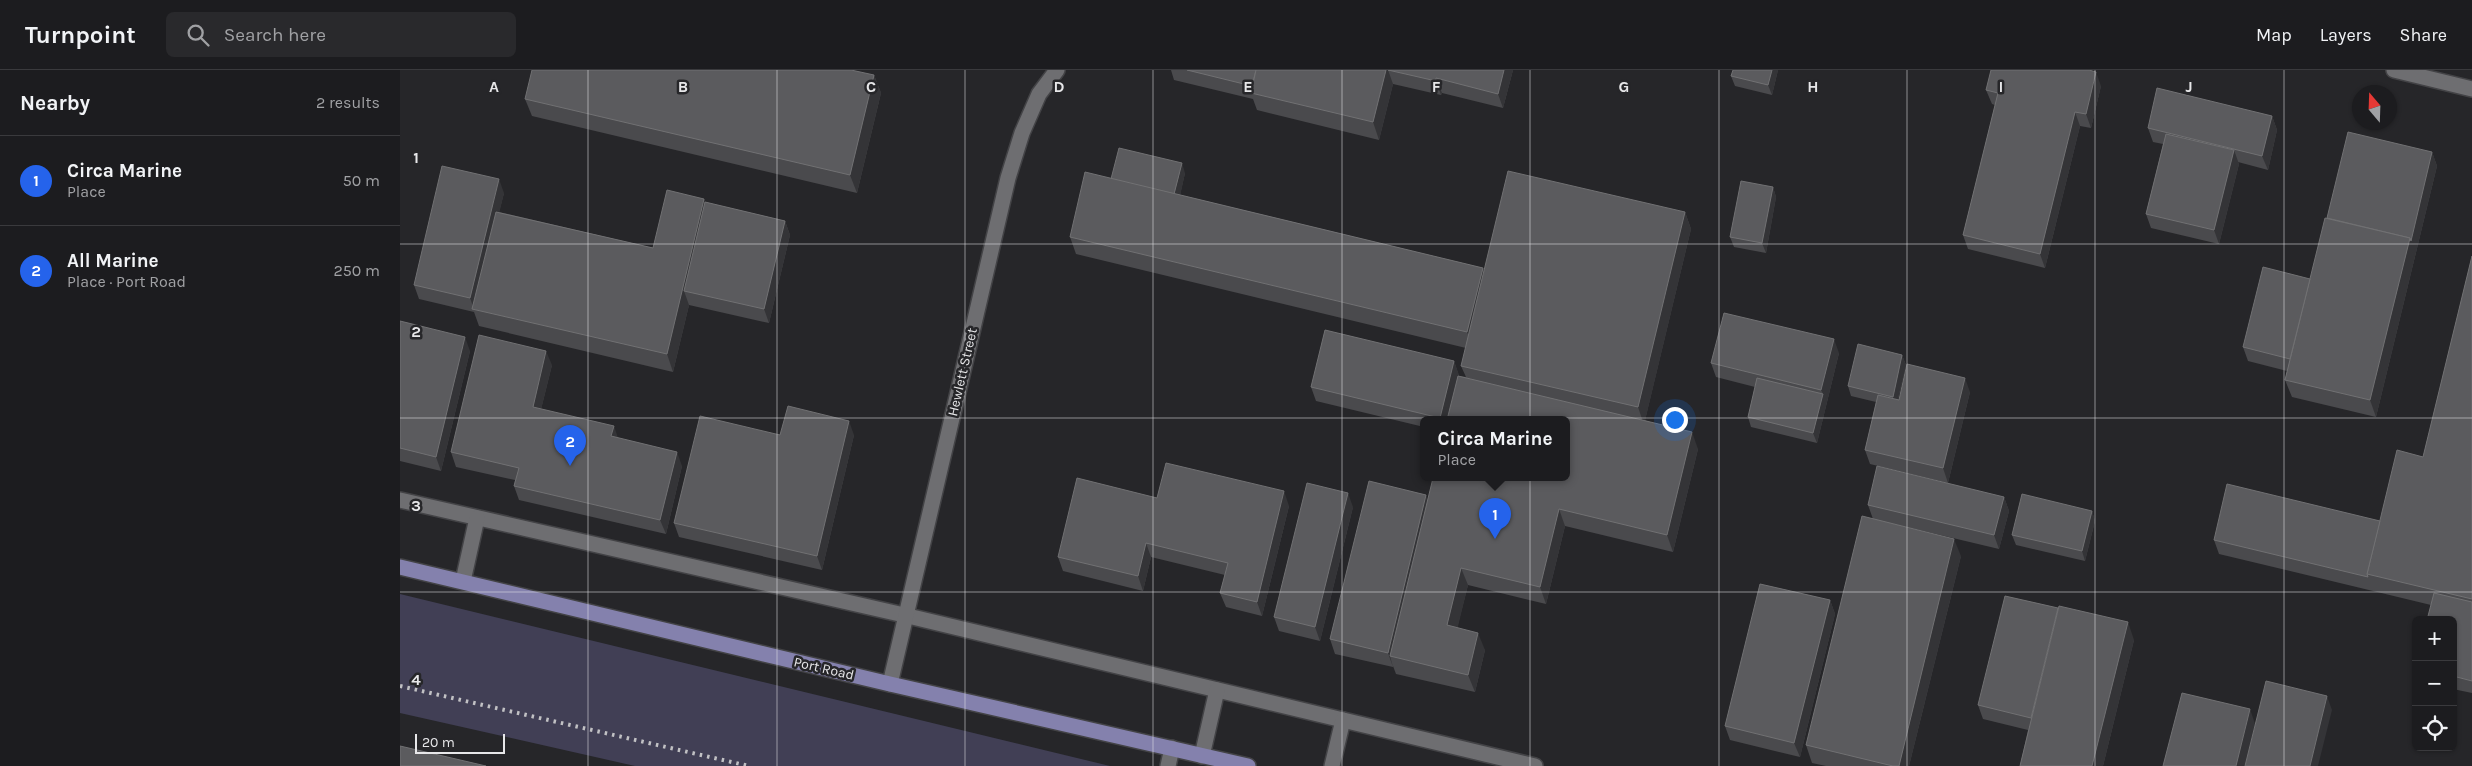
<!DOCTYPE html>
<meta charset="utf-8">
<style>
body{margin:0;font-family:Karla,sans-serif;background:#29292c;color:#f1f3f6}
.controls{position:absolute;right:15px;bottom:15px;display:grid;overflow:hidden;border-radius:8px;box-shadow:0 1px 4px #0004}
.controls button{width:45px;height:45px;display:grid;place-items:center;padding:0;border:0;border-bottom:1px solid #3a3a3d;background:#1c1c1f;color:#f1f3f6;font:25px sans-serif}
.compass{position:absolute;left:1952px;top:15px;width:45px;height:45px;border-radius:50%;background:#1c1c1f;box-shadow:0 1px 4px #0004;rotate:341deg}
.scale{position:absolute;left:15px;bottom:12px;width:90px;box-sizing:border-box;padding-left:5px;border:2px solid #e7e7e9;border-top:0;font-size:14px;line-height:18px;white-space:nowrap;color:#e7e7e9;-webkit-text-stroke:4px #262629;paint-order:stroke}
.you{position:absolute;left:1274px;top:349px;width:18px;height:18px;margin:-12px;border:4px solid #fff;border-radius:50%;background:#1a73e8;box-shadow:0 0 0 8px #1a73e833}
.badge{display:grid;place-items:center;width:32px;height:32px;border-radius:50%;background:#2563eb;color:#fff;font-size:16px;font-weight:700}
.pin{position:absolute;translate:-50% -41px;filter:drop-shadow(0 1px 2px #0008)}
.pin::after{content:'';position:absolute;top:26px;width:18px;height:15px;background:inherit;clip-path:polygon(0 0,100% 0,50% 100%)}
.popup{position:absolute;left:1020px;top:346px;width:150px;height:65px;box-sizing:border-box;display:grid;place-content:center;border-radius:8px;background:#1c1c1f;filter:drop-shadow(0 1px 4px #0005);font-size:16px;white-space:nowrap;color:#a0a1a4}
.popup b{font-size:19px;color:#f1f3f6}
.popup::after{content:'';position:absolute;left:50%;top:100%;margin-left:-10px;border:10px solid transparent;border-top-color:#1c1c1f}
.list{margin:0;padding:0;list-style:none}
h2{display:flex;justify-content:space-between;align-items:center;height:65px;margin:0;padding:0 20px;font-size:21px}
h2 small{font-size:16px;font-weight:400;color:#a0a1a4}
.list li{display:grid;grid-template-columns:32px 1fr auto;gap:15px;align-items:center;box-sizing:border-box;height:90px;padding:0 20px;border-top:1px solid #3a3a3d}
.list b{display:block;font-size:19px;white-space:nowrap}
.list p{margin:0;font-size:16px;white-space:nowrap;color:#a0a1a4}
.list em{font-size:16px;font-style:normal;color:#a0a1a4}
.icon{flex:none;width:28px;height:28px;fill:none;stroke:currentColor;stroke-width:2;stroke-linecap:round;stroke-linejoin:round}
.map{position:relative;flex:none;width:2072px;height:696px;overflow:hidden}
header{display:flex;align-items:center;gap:30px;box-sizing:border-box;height:70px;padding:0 25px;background:#1c1c1f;border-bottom:1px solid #3a3a3d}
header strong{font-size:24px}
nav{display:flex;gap:28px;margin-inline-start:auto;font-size:18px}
.search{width:350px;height:45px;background:#29292c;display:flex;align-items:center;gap:12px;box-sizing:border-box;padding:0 18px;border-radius:8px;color:#a0a1a4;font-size:19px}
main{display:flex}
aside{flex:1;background:#1c1c1f}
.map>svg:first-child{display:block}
.green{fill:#413f55}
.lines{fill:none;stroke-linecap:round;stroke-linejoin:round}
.minor-casing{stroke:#434346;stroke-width:18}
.major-casing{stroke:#434346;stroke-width:18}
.minor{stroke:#6e6e71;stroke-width:15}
.major{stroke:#8481ad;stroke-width:15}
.rail{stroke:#c1c1c4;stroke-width:4;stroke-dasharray:2.5 5;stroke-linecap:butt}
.wall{fill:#4a4a4d}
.shaded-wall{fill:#343437}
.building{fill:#5b5b5e;stroke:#717173}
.grid{fill:none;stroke:#e7e7e9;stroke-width:1;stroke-opacity:0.55}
.labels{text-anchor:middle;stroke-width:5;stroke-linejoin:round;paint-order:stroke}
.street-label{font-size:14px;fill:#e7e7e9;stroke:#262629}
.grid-label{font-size:16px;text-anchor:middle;font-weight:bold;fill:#e7e7e9;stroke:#262629;stroke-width:5;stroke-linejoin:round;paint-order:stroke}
</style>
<header>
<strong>Turnpoint</strong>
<div class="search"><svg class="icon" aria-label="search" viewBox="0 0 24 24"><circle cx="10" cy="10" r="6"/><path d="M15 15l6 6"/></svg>Search here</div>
<nav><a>Map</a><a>Layers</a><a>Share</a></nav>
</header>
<main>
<aside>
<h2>Nearby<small>2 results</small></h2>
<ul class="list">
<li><span class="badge">1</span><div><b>Circa Marine</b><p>Place</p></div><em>50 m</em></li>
<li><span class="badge">2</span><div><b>All Marine</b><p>Place · Port Road</p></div><em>250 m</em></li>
</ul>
</aside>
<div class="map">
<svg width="2072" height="696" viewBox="0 0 2072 696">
<rect width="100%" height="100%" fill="#262629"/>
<path class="green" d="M 0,524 L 710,696 L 235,696 L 0,643 Z"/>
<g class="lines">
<g class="minor-casing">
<g id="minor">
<path d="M 1994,0 L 2072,19"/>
<path d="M 0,430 L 504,545 L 1135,696"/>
<path d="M 63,511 L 77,448"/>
<path d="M 490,614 L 608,108 L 622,63 L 639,24 L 657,0"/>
<path d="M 802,686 L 817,620"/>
<path d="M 768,696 L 772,678"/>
<path d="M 932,696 L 943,650"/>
</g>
</g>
<g class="major-casing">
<path id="major" d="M 0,497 L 490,614 L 848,696"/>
</g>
<use href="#minor" class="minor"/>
<use href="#major" class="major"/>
<path class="rail" d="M 0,616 L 349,696"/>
</g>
<g class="wall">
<path d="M 771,0 L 1113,0 L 1103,38 L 1042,23 L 1041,25 L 993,14 L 979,70 L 857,40 L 853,29 L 774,10 Z"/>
<path d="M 1378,0 L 1372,25 L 1335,16 L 1331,6 Z"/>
<path d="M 474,5 L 481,23 L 457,123 L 132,46 L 125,29 Z"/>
<path d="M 1701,16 L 1691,58 L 1680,56 L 1645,198 L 1568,179 L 1563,165 L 1595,35 L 1592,34 L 1586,20 Z"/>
<path d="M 1872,46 L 1877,60 L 1868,100 L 1838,92 L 1839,94 L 1819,174 L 1751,158 L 1746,144 L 1763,74 L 1753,72 L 1748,58 Z"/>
<path d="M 2032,82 L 2037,96 L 1976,347 L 1892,327 L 1885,310 L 1887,301 L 1848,291 L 1843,277 L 1910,209 L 1927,148 Z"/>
<path d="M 785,103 L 780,125 L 1083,198 L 1084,201 L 1285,142 L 1291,159 L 1245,350 L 1298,379 L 1273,482 L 1165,456 L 1146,534 L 1068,515 L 1057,558 L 1085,580 L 1075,622 L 996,604 L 993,596 L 993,597 L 935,584 L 930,569 L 1028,429 L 1166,350 L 1024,350 L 1024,357 L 916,331 L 911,317 L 1054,291 L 1059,306 L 1066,307 L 1061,296 L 1066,278 L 676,184 L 670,167 L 711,109 Z"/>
<path d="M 1373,117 L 1376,127 L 1366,183 L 1334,177 L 1330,167 Z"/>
<path d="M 104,123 L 99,142 L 253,178 L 304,129 L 305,132 L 385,151 L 390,165 L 369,253 L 289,235 L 273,302 L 79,256 L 74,242 L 19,229 L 14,215 Z"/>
<path d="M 2072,186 L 2072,623 L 2053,619 L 2053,550 L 2031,535 L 1819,484 L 1814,470 L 1980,451 L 2023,387 Z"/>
<path d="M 0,251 L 70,281 L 41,401 L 0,391 Z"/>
<path d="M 1439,283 L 1417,373 L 1351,357 L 1348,347 L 1355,317 L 1316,307 L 1311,293 Z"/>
<path d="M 1502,285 L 1506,295 L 1498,330 L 1570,322 L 1548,413 L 1470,394 L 1465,380 L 1476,332 L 1451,326 L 1448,316 Z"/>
<path d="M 152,295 L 141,339 L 218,368 L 282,396 L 266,464 L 119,430 L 114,416 L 115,410 L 56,397 L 51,382 Z"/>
<path d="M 380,365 L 454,365 L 422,500 L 279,467 L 274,453 Z"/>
<path d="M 1604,427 L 1609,441 L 1599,479 L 1473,449 L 1468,435 Z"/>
<path d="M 757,428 L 889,436 L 862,546 L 826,537 L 820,523 L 825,505 L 751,487 L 743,521 L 663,501 L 658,487 Z"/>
<path d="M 953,437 L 920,571 L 879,561 L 874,547 Z"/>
<path d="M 1692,441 L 1695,451 L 1685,491 L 1616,475 L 1612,465 Z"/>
<path d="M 1561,486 L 1509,696 L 1426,696 L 1412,693 L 1406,675 Z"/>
<path d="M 1430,530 L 1435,544 L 1400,687 L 1330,670 L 1325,656 Z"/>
<path d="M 1734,570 L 1703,696 L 1620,696 L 1628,660 L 1583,649 L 1578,635 Z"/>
</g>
<g class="shaded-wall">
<path d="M 986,0 L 988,0 L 993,14 L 979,70 L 973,52 Z"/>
<path d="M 1104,0 L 1113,0 L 1103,38 L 1098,24 Z"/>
<path d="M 1372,0 L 1378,0 L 1372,25 L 1368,15 Z"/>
<path d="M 1696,2 L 1701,16 L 1691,58 L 1686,44 Z"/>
<path d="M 474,5 L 481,23 L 457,123 L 450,105 Z"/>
<path d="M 1036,8 L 1042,23 L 1041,25 L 1036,11 Z"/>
<path d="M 1675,42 L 1680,56 L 1645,198 L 1640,184 Z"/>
<path d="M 1872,46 L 1877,60 L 1868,100 L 1862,86 Z"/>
<path d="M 1834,80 L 1839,94 L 1819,174 L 1814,160 Z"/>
<path d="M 2032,82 L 2037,96 L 1976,347 L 1970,330 L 2010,168 Z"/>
<path d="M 782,93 L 785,103 L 777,140 L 773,130 Z"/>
<path d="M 99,109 L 104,123 L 76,240 L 74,239 L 70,228 Z"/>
<path d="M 1373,117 L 1376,127 L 1366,183 L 1362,173 Z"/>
<path d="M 304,129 L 310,146 L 284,221 L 289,235 L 273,302 L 267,284 Z"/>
<path d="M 1285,142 L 1291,159 L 1244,355 L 1238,337 Z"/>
<path d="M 385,151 L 390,165 L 369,253 L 364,239 Z"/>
<path d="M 1083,198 L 1089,215 L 1074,280 L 1067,262 Z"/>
<path d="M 65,267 L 70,281 L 41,401 L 36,387 Z"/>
<path d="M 1434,269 L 1439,283 L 1417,373 L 1413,363 L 1423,324 L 1421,320 Z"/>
<path d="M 146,281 L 152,295 L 138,352 L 133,337 Z"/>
<path d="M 1502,285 L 1506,295 L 1496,337 L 1493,327 Z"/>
<path d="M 1054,291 L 1059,305 L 1048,350 L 1041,350 L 1040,348 Z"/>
<path d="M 1565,308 L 1570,322 L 1548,413 L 1543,398 Z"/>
<path d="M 449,351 L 454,365 L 422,500 L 417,486 Z"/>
<path d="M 214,356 L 219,371 L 211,366 Z"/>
<path d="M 1292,362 L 1298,379 L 1273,482 L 1267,465 Z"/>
<path d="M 277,382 L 282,396 L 266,464 L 260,450 Z"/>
<path d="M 884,421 L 889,436 L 862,546 L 857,532 Z"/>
<path d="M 948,423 L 953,437 L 920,571 L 915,557 Z"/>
<path d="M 1026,425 L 1032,439 L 990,586 L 993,597 L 988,583 Z"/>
<path d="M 1604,427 L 1609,441 L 1599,479 L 1594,465 Z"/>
<path d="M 1159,439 L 1165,456 L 1146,534 L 1140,517 Z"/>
<path d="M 1692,441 L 1695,451 L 1685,491 L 1682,481 Z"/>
<path d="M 1554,469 L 1561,486 L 1509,696 L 1499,696 Z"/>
<path d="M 746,473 L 751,487 L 743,521 L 738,506 Z"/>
<path d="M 1061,498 L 1068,515 L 1054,573 L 1047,555 Z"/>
<path d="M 1430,530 L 1435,544 L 1400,687 L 1394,673 Z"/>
<path d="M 1728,552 L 1734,570 L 1703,696 L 1692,696 Z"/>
<path d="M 1078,563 L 1085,580 L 1075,622 L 1068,605 Z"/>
<path d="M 1927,626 L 1932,640 L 1918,696 L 1910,696 Z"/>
<path d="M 1850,639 L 1855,654 L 1845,696 L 1836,696 Z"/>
</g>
<g class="building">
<path d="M 132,0 L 451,0 L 474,5 L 450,105 L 125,29 Z"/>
<path d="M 787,0 L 856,0 L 852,16 Z"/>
<path d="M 856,0 L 986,0 L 973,52 L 851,23 Z"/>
<path d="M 988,0 L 1104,0 L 1098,24 L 1036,8 L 1036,11 Z"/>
<path d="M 1333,0 L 1372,0 L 1368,15 L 1331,6 Z"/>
<path d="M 1591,0 L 1689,0 L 1696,2 L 1686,44 L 1675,42 L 1640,184 L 1563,165 L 1598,23 L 1586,20 Z"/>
<path d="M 1757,18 L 1872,46 L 1862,86 L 1748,58 Z"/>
<path d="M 1948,62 L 2032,82 L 2011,171 L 2010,168 L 1927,148 Z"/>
<path d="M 1766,64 L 1834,80 L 1814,160 L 1746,144 Z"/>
<path d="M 719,78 L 782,93 L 774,124 L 711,109 Z"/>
<path d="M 42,96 L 99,109 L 70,228 L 14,215 Z"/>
<path d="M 1108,101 L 1285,142 L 1238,337 L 1061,296 Z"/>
<path d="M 685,102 L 1083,198 L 1067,262 L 670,167 Z"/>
<path d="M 1341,111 L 1373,117 L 1362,173 L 1330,167 Z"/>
<path d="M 267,120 L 304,129 L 267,284 L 72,239 L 96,142 L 253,178 Z"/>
<path d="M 305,132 L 385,151 L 364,239 L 284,221 Z"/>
<path d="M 1925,148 L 2010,168 L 1970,330 L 1885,310 Z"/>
<path d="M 2072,186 L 2072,529 L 1967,504 L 1997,380 L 2023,387 Z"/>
<path d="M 1863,197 L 1910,209 L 1890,289 L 1843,277 Z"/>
<path d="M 1324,243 L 1434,269 L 1421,320 L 1311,293 Z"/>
<path d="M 0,251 L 65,267 L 36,387 L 0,378 Z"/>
<path d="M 925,260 L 1054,291 L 1040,348 L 911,317 Z"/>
<path d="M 79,265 L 146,281 L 133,337 L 214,356 L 211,366 L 277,382 L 260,450 L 114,416 L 119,398 L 51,382 Z"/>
<path d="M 1458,274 L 1502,285 L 1493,327 L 1448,316 Z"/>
<path d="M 1507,294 L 1565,308 L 1543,398 L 1465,380 L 1478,325 L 1499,330 Z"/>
<path d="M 1058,306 L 1292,362 L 1267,465 L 1159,439 L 1140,517 L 1061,498 L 1047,555 L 1078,563 L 1068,605 L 990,586 L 1033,408 L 1166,408 L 1166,350 L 1047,350 Z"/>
<path d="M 1357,308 L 1423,324 L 1413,363 L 1348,347 Z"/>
<path d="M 388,336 L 449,351 L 417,486 L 274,453 L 300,346 L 380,365 Z"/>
<path d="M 766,393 L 884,421 L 857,532 L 820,523 L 828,493 L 746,473 L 738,506 L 658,487 L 677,408 L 757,428 Z"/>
<path d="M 1477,396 L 1604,427 L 1594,465 L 1468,435 Z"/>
<path d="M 969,411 L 1026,425 L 988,583 L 930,569 Z"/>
<path d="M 907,413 L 948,423 L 915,557 L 874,547 Z"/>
<path d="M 1827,414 L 1980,451 L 1967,504 L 1968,507 L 1814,470 Z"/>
<path d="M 1622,424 L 1692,441 L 1682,481 L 1612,465 Z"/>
<path d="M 1462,446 L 1554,469 L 1499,696 L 1493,696 L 1406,675 Z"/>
<path d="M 1360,514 L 1430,530 L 1394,673 L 1325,656 Z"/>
<path d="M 2034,523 L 2072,532 L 2072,611 L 2053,606 L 2053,550 L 2027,550 Z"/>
<path d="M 1605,526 L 1658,538 L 1631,648 L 1578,635 Z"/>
<path d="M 1659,536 L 1728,552 L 1692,696 L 1620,696 Z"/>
<path d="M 1866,611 L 1927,626 L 1910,696 L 1845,696 Z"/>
<path d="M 1782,623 L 1850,639 L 1836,696 L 1763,696 Z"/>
<path d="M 0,676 L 86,696 L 0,696 Z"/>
</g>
<path class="grid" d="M 188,0 L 188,696M 377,0 L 377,696M 565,0 L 565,696M 753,0 L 753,696M 942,0 L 942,696M 1130,0 L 1130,696M 1319,0 L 1319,696M 1507,0 L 1507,696M 1695,0 L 1695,696M 1884,0 L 1884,696M 0,174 L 2072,174M 0,348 L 2072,348M 0,522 L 2072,522"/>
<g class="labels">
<g class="street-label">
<text transform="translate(562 302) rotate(-77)" y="5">Hewlett Street</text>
<text transform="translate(424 598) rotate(13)" y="5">Port Road</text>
</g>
</g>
<g class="grid-label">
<text x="94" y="22">A</text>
<text x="283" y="22">B</text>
<text x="471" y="22">C</text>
<text x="659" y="22">D</text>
<text x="848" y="22">E</text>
<text x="1036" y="22">F</text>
<text x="1224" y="22">G</text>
<text x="1413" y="22">H</text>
<text x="1601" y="22">I</text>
<text x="1789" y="22">J</text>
<text x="16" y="93">1</text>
<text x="16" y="267">2</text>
<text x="16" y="441">3</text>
<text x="16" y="615">4</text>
</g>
</svg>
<div class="controls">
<button>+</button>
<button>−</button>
<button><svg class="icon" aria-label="locate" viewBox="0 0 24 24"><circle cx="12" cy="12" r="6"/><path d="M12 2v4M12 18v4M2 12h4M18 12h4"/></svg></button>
</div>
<svg class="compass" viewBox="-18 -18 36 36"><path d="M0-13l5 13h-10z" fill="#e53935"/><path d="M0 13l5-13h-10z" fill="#a0a1a4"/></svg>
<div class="scale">20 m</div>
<div class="you"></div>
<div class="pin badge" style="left:1095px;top:469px">1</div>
<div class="popup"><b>Circa Marine</b>Place</div>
<div class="pin badge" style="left:170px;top:396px">2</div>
</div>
</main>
